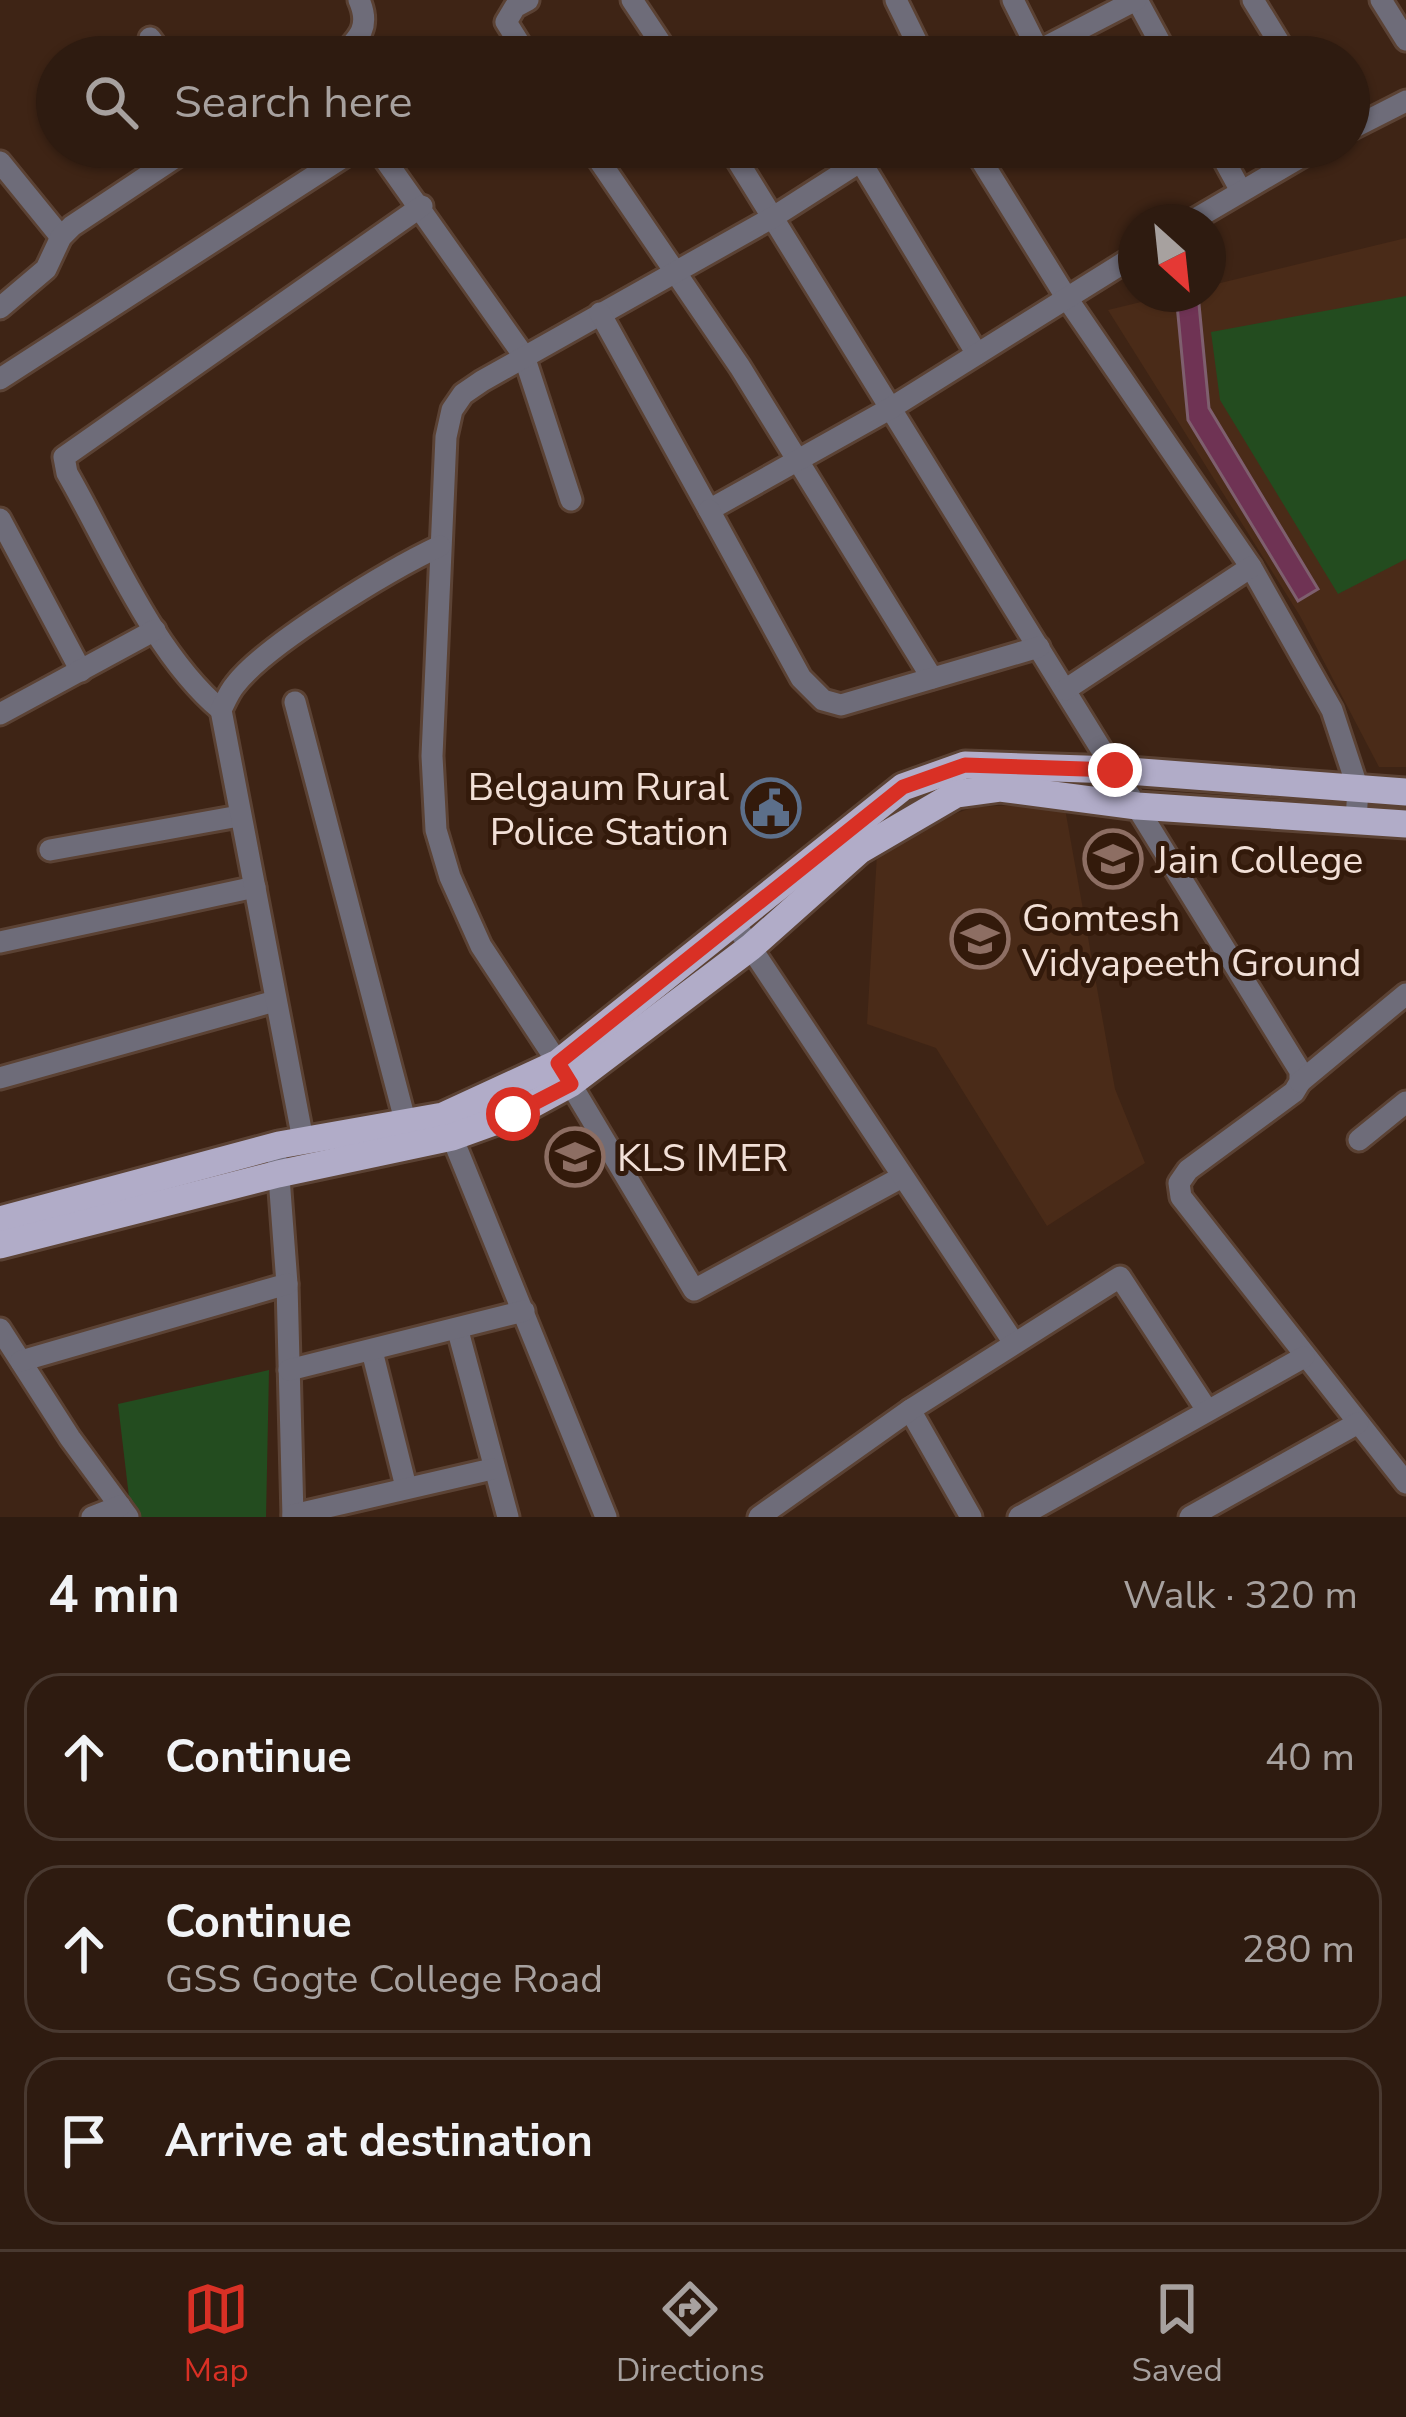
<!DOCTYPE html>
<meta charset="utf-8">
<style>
body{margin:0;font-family:"Nunito Sans",sans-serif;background:#3a281e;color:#f1f3f6}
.compass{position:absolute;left:1118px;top:204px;width:108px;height:108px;border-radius:50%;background:#2e1b10;box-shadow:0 3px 9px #0004;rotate:153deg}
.stop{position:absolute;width:36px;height:36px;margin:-27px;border:9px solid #d93025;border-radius:50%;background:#fff}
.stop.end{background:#d93025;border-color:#fff;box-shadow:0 3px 12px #0008}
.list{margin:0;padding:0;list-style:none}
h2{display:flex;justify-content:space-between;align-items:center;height:156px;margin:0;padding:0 48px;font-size:51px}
h2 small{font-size:39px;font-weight:400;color:#a7a19f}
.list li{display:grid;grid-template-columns:78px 1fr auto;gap:36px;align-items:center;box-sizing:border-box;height:168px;margin:0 24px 24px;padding:0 24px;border:3px solid #493930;border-radius:36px}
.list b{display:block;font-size:45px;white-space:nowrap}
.list p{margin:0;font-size:39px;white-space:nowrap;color:#a7a19f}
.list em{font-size:39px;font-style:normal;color:#a7a19f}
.icon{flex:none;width:66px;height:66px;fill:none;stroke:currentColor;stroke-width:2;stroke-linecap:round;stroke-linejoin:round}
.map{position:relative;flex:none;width:1406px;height:1517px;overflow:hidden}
.search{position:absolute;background:#2e1b10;box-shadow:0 3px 9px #0004;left:36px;right:36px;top:36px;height:132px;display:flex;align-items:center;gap:30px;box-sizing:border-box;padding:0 42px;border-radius:66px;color:#a7a19f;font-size:45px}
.sheet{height:732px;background:#2e1b10}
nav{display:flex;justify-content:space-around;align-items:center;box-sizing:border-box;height:168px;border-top:3px solid #493930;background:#2e1b10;font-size:33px;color:#a7a19f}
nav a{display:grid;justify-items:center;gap:6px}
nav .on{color:#d93025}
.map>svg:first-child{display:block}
.built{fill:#4a2b18}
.green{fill:#234c1f}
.building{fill:#6f3354;stroke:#7e5f6e;stroke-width:3}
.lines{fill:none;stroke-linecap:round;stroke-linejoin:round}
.minor-casing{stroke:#5b4234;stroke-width:27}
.major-casing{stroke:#5b4234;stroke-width:33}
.minor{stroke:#6e6c79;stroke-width:21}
.major{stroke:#b1acc8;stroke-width:27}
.route{stroke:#d93025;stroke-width:15}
.labels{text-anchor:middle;stroke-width:10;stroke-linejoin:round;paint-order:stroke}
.poi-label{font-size:39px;fill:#f2e0d7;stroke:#331a0b;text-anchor:start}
</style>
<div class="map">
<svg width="1406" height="1517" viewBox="0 0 1406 1517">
<rect width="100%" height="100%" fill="#3e2415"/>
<g class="built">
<path d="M 1406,238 L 1406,767 L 1379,767 L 1300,616 L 1108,310 L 1174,294 L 1208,294 L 1208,286 Z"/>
<path d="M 1064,803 L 1115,1089 L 1145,1163 L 1047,1226 L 936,1048 L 867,1024 L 877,854 L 923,825 L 974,807 Z"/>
</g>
<g class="green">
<path d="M 1406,296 L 1406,559 L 1338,594 L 1220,400 L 1211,332 Z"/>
<path d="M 269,1370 L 266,1517 L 141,1517 L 129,1497 L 118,1404 Z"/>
</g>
<path class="building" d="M 1176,294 L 1198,294 L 1209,408 L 1318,589 L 1298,601 L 1188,420 Z"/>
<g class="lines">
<g class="minor-casing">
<g id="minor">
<path d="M 528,0 L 515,7 L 506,22 L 528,57"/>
<path d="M 632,0 L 670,57"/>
<path d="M 896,0 L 924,57"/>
<path d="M 1013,0 L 1038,50"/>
<path d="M 1137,0 L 1168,57"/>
<path d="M 1253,0 L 1288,57"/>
<path d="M 1381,0 L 1406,40"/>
<path d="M 150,38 L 164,57"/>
<path d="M 340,57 C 359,38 371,27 359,0"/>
<path d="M 1026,57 L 1136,0"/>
<path d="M 1349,130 L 1406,101"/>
<path d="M 376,147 L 524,356 L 571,500"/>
<path d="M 590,147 L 740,367 L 932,678"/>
<path d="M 729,147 L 1300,1071 L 1300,1082 L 1294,1092 L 1188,1170 L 1179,1183 L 1181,1197 L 1406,1483"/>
<path d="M 883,147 L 775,216 L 482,381 L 463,394 L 452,410 L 446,437 L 432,756 L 436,830 L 450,877 L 481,946 L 558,1063 L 694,1290 L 902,1177"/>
<path d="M 973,147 L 1066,297 L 1251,567 L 1332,710 L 1358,789 L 1356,820"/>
<path d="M 1217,147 L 1241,191"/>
<path d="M 0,162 L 61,237"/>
<path d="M 861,162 L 977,354"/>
<path d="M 1190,222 L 1318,147"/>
<path d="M 0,308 L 46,269 L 61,237 L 72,226 L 191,147"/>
<path d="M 600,313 L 709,510 L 891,408 L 1136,255"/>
<path d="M 0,379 L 359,147"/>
<path d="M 709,510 L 801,678 L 823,700 L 841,705 L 1039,647"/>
<path d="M 0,519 L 81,671"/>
<path d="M 1065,690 L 1251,567"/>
<path d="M 295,702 L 406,1124"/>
<path d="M 221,710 C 154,654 110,548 67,473 L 64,457 L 422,206"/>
<path d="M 0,714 L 155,630"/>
<path d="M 50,850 L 239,816"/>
<path d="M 735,924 L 1014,1343"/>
<path d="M 0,942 L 255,887"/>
<path d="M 0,1078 L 275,1001"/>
<path d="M 1300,1082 L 1406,994"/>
<path d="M 448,1127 L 606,1517"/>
<path d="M 303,1140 L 221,710 C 225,702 229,692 235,685 C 266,644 391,569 440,546"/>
<path d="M 1359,1140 L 1406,1102"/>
<path d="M 278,1164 L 287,1284 L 293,1517"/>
<path d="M 0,1329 L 70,1438 L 128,1517"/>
<path d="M 458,1331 L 508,1517"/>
<path d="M 372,1351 L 406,1487"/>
<path d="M 21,1361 L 287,1284"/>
<path d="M 289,1370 L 524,1311"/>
<path d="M 910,1410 L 971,1517"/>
<path d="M 293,1515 L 492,1469"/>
<path d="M 92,1517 L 120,1506"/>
<path d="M 759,1517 L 910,1410 L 1120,1277 L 1207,1410"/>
<path d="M 1019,1517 L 1304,1357"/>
<path d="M 1190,1517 L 1358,1423"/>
</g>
</g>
<g class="major-casing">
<g id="major">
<path d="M 0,1220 L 279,1145 L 443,1116 L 558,1063 L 903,787 L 965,765 L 1115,770 L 1406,792"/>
<path d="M 0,1245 L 278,1174 L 452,1137 L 513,1115 L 570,1084 L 751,947 L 860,850 L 956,794 L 1000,788 L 1137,806 L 1406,824"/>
</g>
</g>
<use href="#minor" class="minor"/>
<use href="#major" class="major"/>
</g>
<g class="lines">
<path class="route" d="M 513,1114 L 571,1084 L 558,1063 L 903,787 L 965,765 L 1115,770"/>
</g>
<defs>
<g id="civic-ring" transform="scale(3)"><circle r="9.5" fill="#331a0b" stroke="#5c6f8a" stroke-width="1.5"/><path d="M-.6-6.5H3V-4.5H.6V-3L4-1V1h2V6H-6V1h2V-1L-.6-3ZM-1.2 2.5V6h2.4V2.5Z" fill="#5c6f8a"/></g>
<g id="university-ring" transform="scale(3)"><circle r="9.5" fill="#331a0b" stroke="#8d6e63" stroke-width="1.5"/><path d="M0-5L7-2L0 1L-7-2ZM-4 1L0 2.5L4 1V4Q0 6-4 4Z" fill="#8d6e63"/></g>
</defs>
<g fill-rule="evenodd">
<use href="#civic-ring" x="771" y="808"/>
<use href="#university-ring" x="1113" y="859"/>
<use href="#university-ring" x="980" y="939"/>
<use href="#university-ring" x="575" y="1157"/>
</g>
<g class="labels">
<g class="poi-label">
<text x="729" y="800" text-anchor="end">Belgaum Rural<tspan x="729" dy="45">Police Station</tspan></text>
<text x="1155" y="873">Jain College</text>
<text x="1022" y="931">Gomtesh<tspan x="1022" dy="45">Vidyapeeth Ground</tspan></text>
<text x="617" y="1171">KLS IMER</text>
</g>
</g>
</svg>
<svg class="compass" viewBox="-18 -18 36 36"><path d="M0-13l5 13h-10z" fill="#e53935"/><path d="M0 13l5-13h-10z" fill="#a7a19f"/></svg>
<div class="stop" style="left:513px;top:1114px"></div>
<div class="stop end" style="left:1115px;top:770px"></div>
<div class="search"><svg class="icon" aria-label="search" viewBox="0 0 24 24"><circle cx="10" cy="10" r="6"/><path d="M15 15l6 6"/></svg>Search here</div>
</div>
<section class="sheet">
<h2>4 min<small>Walk · 320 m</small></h2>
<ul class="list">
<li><svg class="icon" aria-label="ahead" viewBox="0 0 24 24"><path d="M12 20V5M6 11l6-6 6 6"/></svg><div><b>Continue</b></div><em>40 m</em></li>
<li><svg class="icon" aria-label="ahead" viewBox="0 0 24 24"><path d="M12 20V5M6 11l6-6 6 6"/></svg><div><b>Continue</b><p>GSS Gogte College Road</p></div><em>280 m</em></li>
<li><svg class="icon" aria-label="arrive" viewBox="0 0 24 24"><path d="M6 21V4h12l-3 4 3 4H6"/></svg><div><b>Arrive at destination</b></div></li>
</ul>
</section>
<nav>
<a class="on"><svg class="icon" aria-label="map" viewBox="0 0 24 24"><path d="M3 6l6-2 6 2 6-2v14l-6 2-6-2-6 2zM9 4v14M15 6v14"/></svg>Map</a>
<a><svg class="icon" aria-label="directions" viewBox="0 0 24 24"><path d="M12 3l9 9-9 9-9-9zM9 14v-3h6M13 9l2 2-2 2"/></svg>Directions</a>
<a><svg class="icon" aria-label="saved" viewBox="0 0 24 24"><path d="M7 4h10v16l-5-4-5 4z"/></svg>Saved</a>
</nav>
